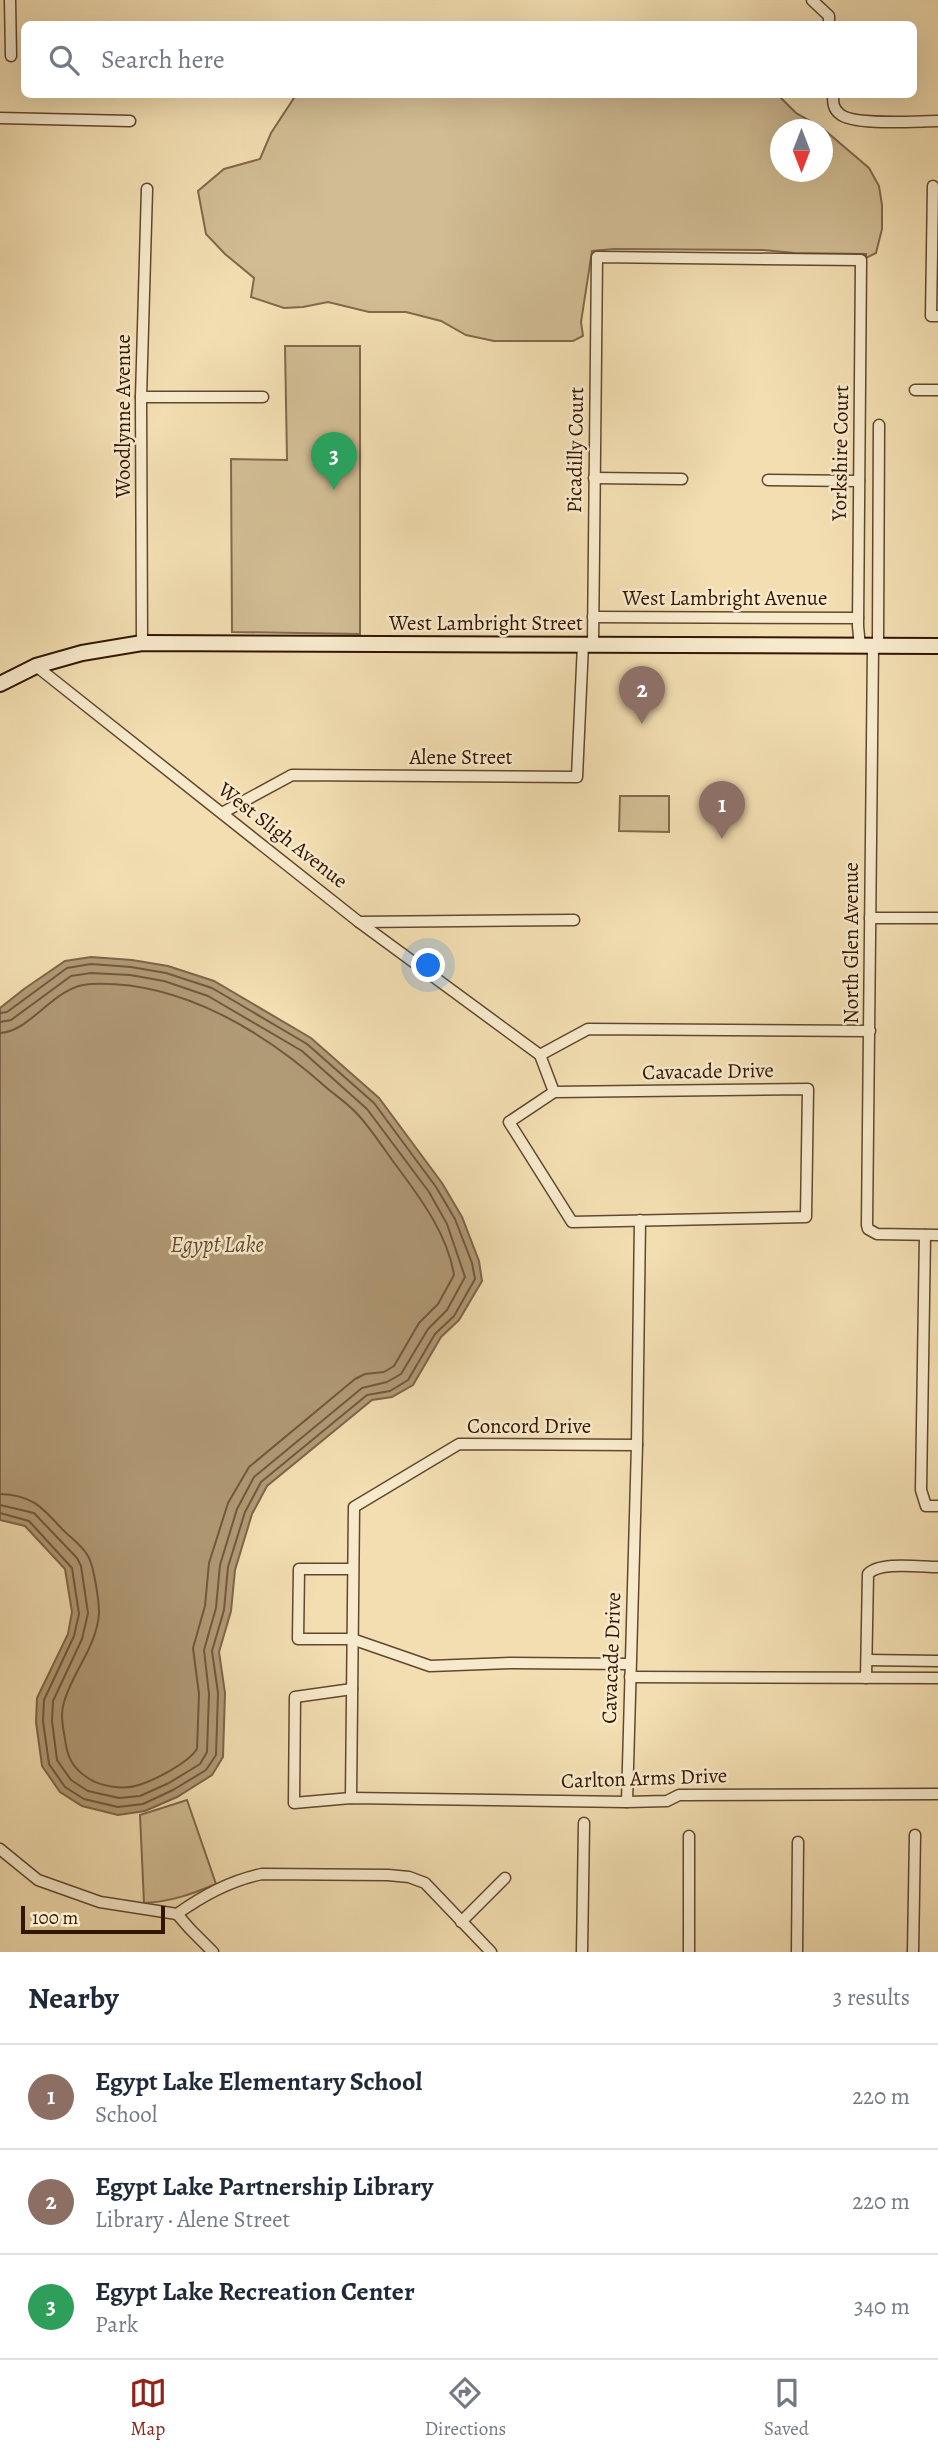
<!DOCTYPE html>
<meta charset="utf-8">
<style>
body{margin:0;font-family:Alegreya,serif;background:#f6f6f7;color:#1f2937}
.compass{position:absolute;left:770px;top:119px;width:63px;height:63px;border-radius:50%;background:#fff;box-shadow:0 7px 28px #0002;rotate:180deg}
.scale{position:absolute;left:21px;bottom:18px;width:144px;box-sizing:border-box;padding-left:7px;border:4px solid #321502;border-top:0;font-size:19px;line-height:24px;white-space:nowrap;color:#321502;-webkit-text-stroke:5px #f7eacc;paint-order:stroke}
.you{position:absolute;left:429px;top:966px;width:24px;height:24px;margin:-18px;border:5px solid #fff;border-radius:50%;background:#1a73e8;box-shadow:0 0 0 10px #1a73e833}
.badge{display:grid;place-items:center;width:46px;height:46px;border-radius:50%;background:#8f2418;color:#fff;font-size:23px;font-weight:700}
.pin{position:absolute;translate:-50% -58px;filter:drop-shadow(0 2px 4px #0008)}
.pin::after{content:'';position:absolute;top:37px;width:24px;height:21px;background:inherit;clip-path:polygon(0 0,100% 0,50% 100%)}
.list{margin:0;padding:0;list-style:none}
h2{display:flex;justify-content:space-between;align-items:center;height:91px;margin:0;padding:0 28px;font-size:30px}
h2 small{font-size:23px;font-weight:400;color:#747a83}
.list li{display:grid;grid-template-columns:46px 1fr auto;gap:21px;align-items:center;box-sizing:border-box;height:105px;padding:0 28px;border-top:2px solid #e0e1e3}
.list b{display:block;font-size:26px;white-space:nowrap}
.list p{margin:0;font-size:23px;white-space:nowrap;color:#747a83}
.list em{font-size:23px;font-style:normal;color:#747a83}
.icon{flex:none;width:38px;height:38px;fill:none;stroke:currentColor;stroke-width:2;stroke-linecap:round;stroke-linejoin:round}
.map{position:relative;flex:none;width:938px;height:1952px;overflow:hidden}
.search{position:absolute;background:#fff;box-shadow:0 7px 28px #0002;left:21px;right:21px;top:21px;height:77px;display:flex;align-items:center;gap:18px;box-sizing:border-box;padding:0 24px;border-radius:10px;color:#747a83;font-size:26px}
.sheet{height:406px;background:#fff}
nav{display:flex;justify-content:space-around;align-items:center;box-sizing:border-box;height:98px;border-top:2px solid #e0e1e3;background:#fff;font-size:19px;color:#747a83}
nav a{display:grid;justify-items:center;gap:4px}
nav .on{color:#8f2418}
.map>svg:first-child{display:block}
.green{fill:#d1bc93;stroke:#82684a;stroke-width:2;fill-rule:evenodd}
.water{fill:#b19a76;stroke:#7e6548;stroke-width:2}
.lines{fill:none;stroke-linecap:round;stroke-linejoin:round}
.shore{stroke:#72583c;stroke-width:2}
.street-casing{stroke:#62472e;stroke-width:13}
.secondary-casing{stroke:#321502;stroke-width:18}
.street{stroke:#f7eacc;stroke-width:10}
.secondary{stroke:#f7eacc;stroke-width:14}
.labels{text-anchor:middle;stroke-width:5;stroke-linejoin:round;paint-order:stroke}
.street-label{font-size:21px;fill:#321502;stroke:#f7eacc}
.water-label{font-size:23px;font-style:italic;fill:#654a30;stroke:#f7eacc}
</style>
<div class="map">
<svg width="938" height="1952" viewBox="0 0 938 1952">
<rect width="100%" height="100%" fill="#f2deb1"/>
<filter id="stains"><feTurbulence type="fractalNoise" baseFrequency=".00286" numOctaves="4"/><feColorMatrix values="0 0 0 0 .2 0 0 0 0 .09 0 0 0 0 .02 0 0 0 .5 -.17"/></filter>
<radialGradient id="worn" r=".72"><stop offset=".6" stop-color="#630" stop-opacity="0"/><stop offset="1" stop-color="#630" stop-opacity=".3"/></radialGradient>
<g class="green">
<path d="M 299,94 L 778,95 L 796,113 L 821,127 L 869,168 L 879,186 L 882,205 L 882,229 L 876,253 L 866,258 L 866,254 L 795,253 L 763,250 L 614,249 L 592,251 L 581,322 L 583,336 L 573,341 L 494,341 L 466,335 L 441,321 L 406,312 L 369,312 L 328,302 L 303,307 L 284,308 L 251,297 L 254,278 L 225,254 L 206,234 L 198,191 L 224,169 L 260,159 L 271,133 L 294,98 ZM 780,130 L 822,130 L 822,172 L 780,172 Z"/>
<path d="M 285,346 L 360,346 L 360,634 L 232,632 L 231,459 L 287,460 Z"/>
<path d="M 620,796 L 669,796 L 669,832 L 619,831 Z"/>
<path d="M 187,1800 L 216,1884 C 192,1894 170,1902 144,1903 L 140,1815 Z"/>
</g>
<path class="water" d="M 91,957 L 132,960 L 168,966 L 214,981 L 311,1038 L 379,1098 L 442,1183 L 462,1217 L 479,1261 L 482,1281 L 459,1320 L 441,1337 L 413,1385 L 392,1397 L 372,1400 L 267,1486 L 252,1514 L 235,1570 L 231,1611 L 219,1652 L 225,1693 L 223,1757 L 212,1775 L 177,1797 L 145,1811 L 118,1815 L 82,1806 L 60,1792 L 42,1766 L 36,1722 L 37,1698 L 68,1634 L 72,1612 L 65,1569 L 25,1526 L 0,1520 L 0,1008 L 24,989 L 65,961 Z"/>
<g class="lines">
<g class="shore">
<path d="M 0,1013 L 7,1012 L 67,968 L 91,964 L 131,967 L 166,973 L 212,988 L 307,1044 L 374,1103 L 436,1187 L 455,1219 L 472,1263 L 475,1279 L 454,1316 L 435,1334 L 408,1380 L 390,1391 L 367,1395 L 261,1482 L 245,1512 L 228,1567 L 224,1610 L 212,1651 L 218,1693 L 216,1755 L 206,1770 L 173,1790 L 143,1804 L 118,1807 L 84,1799 L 65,1787 L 49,1764 L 43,1721 L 44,1700 L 74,1636 L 79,1614 L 72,1568 L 29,1521 L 0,1513"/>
<path d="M 0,1022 L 11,1020 L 71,976 L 91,973 L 130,975 L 164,981 L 208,996 L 302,1051 L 367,1109 L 429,1192 L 447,1224 L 465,1277 L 447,1310 L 428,1329 L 401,1374 L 387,1382 L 362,1388 L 254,1477 L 237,1509 L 220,1565 L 216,1608 L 204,1650 L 209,1694 L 207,1752 L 200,1764 L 169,1783 L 140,1796 L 119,1798 L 88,1791 L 71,1780 L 57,1760 L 52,1721 L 53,1701 L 82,1639 L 88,1613 L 81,1566 L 77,1558 L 34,1513 L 0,1505"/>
<path d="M 0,1033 C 31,1032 54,985 91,984 C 180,980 265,1032 328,1089 C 339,1098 351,1106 360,1117 C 375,1134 387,1154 401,1172 C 424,1203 448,1237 454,1275 L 438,1304 L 419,1323 L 394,1366 L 384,1372 L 365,1374 L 355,1379 L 249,1467 L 228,1503 L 209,1563 L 205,1606 L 193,1648 L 199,1694 L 197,1749 C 188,1763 155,1780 139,1785 C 124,1790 101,1787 88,1778 C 72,1768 67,1756 65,1739 C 63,1727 60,1714 64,1702 C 73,1671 97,1646 99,1613 C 99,1601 94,1566 88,1556 C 82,1545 70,1537 62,1529 C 42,1507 32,1495 0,1494"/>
</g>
<g class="street-casing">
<g id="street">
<path d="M 10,0 L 11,56"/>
<path d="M 812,0 L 829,16 L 829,24"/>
<path d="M 833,94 C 833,103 833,109 840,114 C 853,126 918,121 938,121"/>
<path d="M 0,118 L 130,121"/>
<path d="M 933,186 L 931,316 L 938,316"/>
<path d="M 915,390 L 938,390"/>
<path d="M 141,397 L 263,397"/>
<path d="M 879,425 L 878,641 L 873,647 L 867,1225 L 868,1229 L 877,1234 L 938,1235"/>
<path d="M 594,478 L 682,479"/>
<path d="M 768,480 L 859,481"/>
<path d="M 593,617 L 858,618"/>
<path d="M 142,643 L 141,397 L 147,189"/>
<path d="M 593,644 L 597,257 L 861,260 L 858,626 L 860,647"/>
<path d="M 36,666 L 359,922 L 540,1055 L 554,1092"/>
<path d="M 222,813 L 292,775 L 577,777 L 583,644"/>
<path d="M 870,918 L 938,918"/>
<path d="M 359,922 L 574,920"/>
<path d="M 540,1055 L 588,1029 L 870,1031"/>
<path d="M 808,1089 L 806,1217 L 572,1222 L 509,1122 L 554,1092 Z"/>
<path d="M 925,1235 L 921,1490 L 926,1506 L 938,1506"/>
<path d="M 352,1569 L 299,1569 L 298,1639 L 352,1639 L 430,1666 L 511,1663 L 630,1664"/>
<path d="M 867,1660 L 938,1661"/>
<path d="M 630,1677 L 938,1678"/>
<path d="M 866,1678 L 868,1574 C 879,1561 921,1567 938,1567"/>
<path d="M 352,1689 L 295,1697 L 294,1803 L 351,1798 L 627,1802 L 667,1801 L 679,1795 L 938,1794"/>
<path d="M 351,1798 L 354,1507 L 459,1444 L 637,1445"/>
<path d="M 627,1802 L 637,1445 L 640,1220"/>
<path d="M 689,1836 L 689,1952"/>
<path d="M 0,1849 L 38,1880 L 100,1902 L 177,1914 C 202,1896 232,1880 262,1874 L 388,1875 L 409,1877 L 425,1883 L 491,1952"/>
<path d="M 177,1914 L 190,1929 L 213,1952"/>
<path d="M 461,1922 L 505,1878"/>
<path d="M 582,1952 L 584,1823"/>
<path d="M 797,1952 L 798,1842"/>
<path d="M 913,1952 L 915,1835"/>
</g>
</g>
<g class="secondary-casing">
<path id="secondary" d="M 0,684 L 36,666 L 82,653 L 142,643 L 938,646"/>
</g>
<use href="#street" class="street"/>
<use href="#secondary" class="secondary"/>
</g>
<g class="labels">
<g class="street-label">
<text transform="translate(123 416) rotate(-90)" y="7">Woodlynne Avenue</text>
<text transform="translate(575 450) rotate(-89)" y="7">Picadilly Court</text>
<text transform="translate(840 453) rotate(-89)" y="7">Yorkshire Court</text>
<text x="725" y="605">West Lambright Avenue</text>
<text x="486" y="630">West Lambright Street</text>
<text x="461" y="764">Alene Street</text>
<text transform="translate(283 835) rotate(38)" y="7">West Sligh Avenue</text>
<text transform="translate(851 943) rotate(-90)" y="7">North Glen Avenue</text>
<text transform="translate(708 1071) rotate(-1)" y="7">Cavacade Drive</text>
<text x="529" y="1433">Concord Drive</text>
<text transform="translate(611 1658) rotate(-88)" y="7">Cavacade Drive</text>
<text transform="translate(644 1778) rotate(-2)" y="7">Carlton Arms Drive</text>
</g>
<g class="water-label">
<text x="217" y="1252">Egypt Lake</text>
</g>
</g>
<rect width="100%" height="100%" filter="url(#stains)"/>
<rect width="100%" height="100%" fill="url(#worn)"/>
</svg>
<svg class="compass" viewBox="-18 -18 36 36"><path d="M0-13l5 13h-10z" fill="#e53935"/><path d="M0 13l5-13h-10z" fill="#747a83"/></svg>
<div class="scale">100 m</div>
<div class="you"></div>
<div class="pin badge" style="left:722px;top:839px;background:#8d6e63">1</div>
<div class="pin badge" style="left:642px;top:724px;background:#8d6e63">2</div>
<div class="pin badge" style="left:334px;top:490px;background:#2e9e5b">3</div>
<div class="search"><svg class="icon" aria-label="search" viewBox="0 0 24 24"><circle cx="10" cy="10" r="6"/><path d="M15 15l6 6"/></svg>Search here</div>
</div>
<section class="sheet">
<h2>Nearby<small>3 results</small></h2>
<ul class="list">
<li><span class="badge" style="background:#8d6e63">1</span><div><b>Egypt Lake Elementary School</b><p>School</p></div><em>220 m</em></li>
<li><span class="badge" style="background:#8d6e63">2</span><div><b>Egypt Lake Partnership Library</b><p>Library · Alene Street</p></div><em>220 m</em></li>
<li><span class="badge" style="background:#2e9e5b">3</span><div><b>Egypt Lake Recreation Center</b><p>Park</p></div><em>340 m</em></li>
</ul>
</section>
<nav>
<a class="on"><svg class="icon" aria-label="map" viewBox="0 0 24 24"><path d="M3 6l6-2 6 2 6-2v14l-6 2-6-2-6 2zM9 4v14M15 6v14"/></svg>Map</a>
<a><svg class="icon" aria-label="directions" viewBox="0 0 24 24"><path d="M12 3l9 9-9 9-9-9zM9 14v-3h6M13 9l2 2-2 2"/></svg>Directions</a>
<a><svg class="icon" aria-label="saved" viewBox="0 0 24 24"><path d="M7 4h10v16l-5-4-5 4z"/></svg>Saved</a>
</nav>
